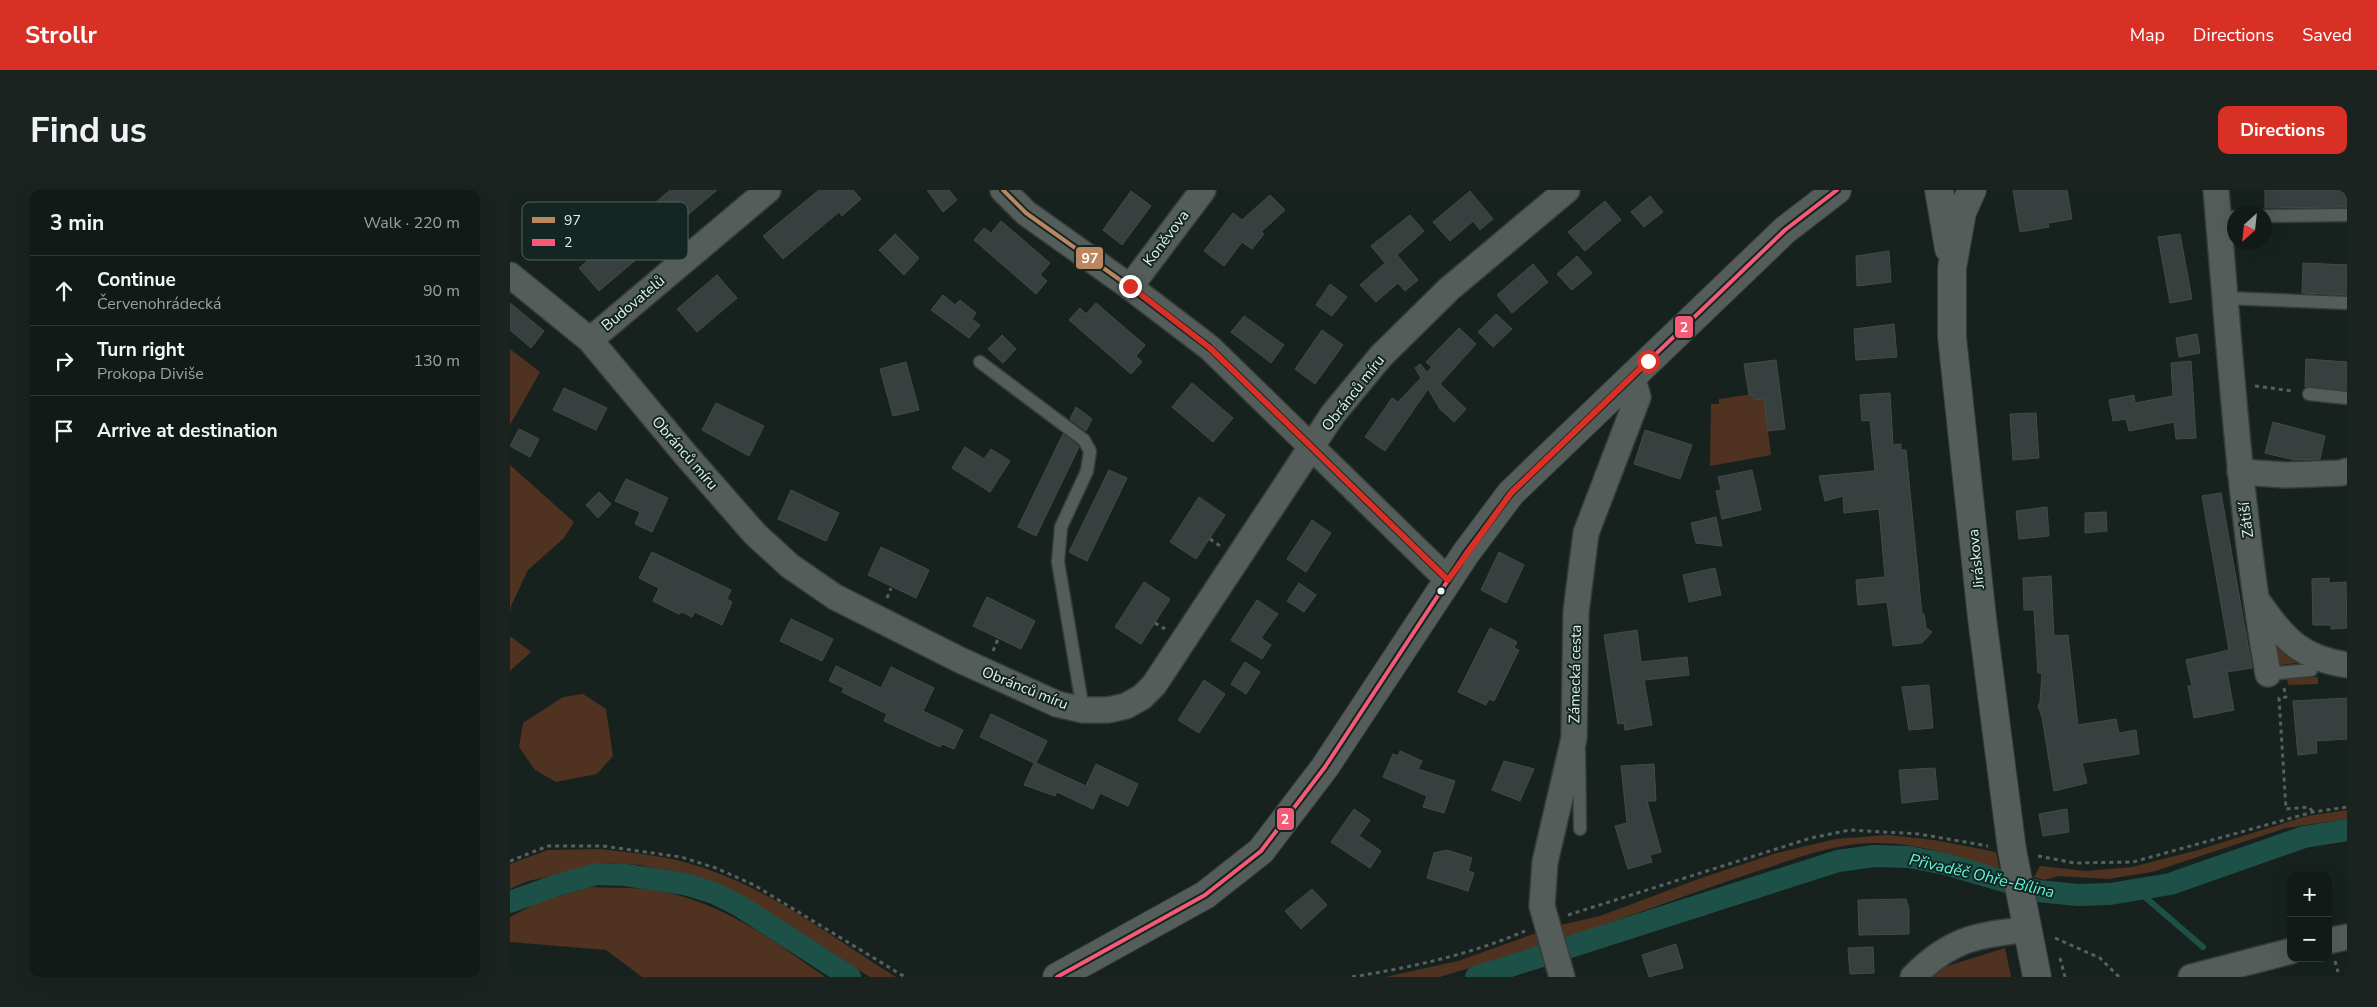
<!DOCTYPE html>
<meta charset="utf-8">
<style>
body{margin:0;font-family:"Nunito Sans",sans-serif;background:#1a2320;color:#f1f3f6}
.controls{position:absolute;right:15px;bottom:15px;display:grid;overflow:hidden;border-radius:10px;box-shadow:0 5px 20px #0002}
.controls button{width:45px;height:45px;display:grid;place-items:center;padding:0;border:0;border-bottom:1px solid #303836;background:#111a17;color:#f1f3f6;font:25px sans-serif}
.compass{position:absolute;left:1717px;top:15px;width:45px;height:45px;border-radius:50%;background:#111a17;box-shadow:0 5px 20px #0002;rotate:207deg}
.stop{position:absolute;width:15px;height:15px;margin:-11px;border:4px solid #d93025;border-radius:50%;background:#fff}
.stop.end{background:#d93025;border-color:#fff;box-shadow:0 1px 5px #0008}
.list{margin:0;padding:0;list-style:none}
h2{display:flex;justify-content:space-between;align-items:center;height:65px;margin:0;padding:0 20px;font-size:21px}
h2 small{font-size:16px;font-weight:400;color:#9ca1a1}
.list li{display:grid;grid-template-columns:32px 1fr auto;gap:15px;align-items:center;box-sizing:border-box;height:70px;padding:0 20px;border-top:1px solid #303836}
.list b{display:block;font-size:19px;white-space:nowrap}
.list p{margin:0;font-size:16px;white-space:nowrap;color:#9ca1a1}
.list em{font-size:16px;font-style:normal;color:#9ca1a1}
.icon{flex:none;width:28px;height:28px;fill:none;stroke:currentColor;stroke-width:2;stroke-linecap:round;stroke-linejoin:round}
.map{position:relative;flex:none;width:1837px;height:787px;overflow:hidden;border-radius:10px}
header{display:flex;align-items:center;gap:30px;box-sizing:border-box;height:70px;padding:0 25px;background:#d93025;color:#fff}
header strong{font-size:24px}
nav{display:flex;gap:28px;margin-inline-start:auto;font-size:18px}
.intro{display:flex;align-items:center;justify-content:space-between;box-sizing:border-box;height:120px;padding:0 30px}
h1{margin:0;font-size:35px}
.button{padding:12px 22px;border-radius:10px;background:#d93025;color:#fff;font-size:18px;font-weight:700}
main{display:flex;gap:30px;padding:0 30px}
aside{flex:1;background:#111a17;border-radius:10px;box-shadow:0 5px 20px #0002}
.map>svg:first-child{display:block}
.green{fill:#4f3220}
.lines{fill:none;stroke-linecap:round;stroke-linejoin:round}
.stream{stroke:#1d5147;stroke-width:6}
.canal{stroke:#1d5147;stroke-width:22}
.building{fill:#37403e;stroke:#424b48}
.lane-casing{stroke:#353c3a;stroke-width:15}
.street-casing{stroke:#353c3a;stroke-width:28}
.secondary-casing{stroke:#353c3a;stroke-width:30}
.path{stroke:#58605e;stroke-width:3;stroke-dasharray:4 4;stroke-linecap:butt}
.lane{stroke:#555d5a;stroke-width:12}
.street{stroke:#555d5a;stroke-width:25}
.secondary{stroke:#555d5a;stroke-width:28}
.bus-1-casing{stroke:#132622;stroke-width:8}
.bus-2-casing{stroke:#132622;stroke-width:8}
.bus-1{stroke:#bb8660;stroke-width:4}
.bus-2{stroke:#f75a77;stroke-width:4}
.route{stroke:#d93025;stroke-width:6}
.bus-dot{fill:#e4f0ed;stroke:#132622;stroke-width:2}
.labels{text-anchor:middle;stroke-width:4;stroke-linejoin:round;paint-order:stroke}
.street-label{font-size:15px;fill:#e4f0ed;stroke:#132622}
.water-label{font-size:16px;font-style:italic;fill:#63f6db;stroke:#132622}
.key{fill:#132622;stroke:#52635f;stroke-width:1}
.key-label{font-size:14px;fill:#e4f0ed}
.line-badge{stroke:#132622;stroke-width:2}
.badge-label{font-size:14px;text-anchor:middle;font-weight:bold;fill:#fff}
</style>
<header>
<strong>Strollr</strong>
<nav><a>Map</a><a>Directions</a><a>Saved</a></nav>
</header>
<div class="intro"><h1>Find us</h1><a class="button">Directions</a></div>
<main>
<aside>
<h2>3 min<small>Walk · 220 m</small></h2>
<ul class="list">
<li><svg class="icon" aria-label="ahead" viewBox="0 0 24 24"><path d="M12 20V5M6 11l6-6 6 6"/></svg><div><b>Continue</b><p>Červenohrádecká</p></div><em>90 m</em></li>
<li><svg class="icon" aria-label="right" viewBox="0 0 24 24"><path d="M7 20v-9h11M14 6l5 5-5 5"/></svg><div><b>Turn right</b><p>Prokopa Diviše</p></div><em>130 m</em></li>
<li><svg class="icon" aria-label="arrive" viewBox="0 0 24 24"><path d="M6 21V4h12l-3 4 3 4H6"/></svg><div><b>Arrive at destination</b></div></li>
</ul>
</aside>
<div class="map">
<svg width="1837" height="787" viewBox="0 0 1837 787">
<rect width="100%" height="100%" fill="#17221f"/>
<g class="green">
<path d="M 0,159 L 30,182 L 0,235 Z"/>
<path d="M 1243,204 L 1244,210 L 1254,209 L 1261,265 L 1200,276 L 1201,214 L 1209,214 L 1209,209 Z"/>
<path d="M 0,275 L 64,332 L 54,348 L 18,380 L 1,416 L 0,425 Z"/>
<path d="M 0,446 L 21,462 L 0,481 Z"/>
<path d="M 1769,453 L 1795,472 L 1770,475 L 1766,456 Z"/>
<path d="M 1808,487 L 1808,494 L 1778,495 L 1777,488 Z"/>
<path d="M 73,504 L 96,519 L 103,566 L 87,584 L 46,592 L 25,580 L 9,557 L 13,533 L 53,507 Z"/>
<path d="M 1837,620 L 1837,629 L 1776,638 L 1642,682 L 1598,689 L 1549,686 L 1534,690 L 1524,687 L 1530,676 L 1576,681 L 1622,677 L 1688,660 L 1797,626 Z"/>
<path d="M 1378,645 L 1424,650 L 1486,662 L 1490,681 C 1450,666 1405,652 1361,653 C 1322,654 1285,669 1248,681 C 1182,703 1117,727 1051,750 L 1046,736 L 1090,726 L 1191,688 L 1267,663 L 1326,649 Z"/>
<path d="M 91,659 C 124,663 159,666 191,677 C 262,700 324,749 386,787 L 360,787 L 226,703 L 177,686 L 130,675 L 94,673 L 15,692 L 0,699 L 0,674 L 38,660 Z"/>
<path d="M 80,697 C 98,698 116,697 134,699 C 204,706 260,748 315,787 L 132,787 L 96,760 L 0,752 L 0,727 L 31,711 Z"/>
<path d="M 1029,742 L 1032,756 L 930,787 L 875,787 L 948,771 Z"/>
<path d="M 1495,758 L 1501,787 L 1419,787 L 1425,780 Z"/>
</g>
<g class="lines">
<path class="stream" d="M 1628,701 L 1693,757"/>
<g class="canal">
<path d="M 0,712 L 47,695 L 87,684 L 115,685 L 175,694 L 204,703 L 228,715 L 340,787"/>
<path d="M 966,787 L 1328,671 L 1364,666 L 1399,667 L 1435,674 L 1528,701 L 1568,705 L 1600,704 L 1660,694 L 1794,647 L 1837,640"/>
</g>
</g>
<g class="building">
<path d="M 160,0 L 207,0 L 158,42 L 138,19 Z"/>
<path d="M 309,0 L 343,0 L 351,9 L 332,26 L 329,22 L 273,69 L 253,46 Z"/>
<path d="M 417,0 L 439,0 L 447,10 L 433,22 Z"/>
<path d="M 1503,0 L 1557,0 L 1562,29 L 1538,33 L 1539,37 L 1510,42 Z"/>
<path d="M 1755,0 L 1837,0 L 1837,17 L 1755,18 Z"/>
<path d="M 621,1 L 641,16 L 612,55 L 593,40 Z"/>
<path d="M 960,1 L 983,29 L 970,40 L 963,31 L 940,51 L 923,32 Z"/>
<path d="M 760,5 L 775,20 L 751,42 L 754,44 L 742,59 L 732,52 L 714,76 L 694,61 L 723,23 L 732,30 Z"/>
<path d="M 1140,6 L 1153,22 L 1134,37 L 1121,22 Z"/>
<path d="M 1095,11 L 1111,30 L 1075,61 L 1058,42 Z"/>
<path d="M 900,25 L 914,41 L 887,65 L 908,90 L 895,101 L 888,93 L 866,112 L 850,95 L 875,73 L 861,56 Z"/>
<path d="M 491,31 L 540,73 L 530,85 L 537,91 L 526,104 L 464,50 L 474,38 L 481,43 Z"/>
<path d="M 109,44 L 129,67 L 89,101 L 69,78 Z"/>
<path d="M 385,44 L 409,68 L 394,85 L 369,60 Z"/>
<path d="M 1670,44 L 1682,109 L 1660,113 L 1648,47 Z"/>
<path d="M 1379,61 L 1381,92 L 1347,96 L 1346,66 Z"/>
<path d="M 1067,66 L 1082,83 L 1062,100 L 1047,84 Z"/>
<path d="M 1793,73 L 1837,75 L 1837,105 L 1792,103 Z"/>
<path d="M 1023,74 L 1038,92 L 1002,123 L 987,105 Z"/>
<path d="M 207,85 L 227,108 L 187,142 L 167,119 Z"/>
<path d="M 820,94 L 837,107 L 822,126 L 806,115 Z"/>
<path d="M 433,105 L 445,115 L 450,110 L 466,123 L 462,129 L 470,135 L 459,148 L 421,120 Z"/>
<path d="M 0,113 L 34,141 L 21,158 L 0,140 Z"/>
<path d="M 586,113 L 635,155 L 626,166 L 632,172 L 621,184 L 559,130 L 570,118 L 576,124 Z"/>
<path d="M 986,124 L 1002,139 L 983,157 L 968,142 Z"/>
<path d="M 734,126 L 774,155 L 761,173 L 721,142 Z"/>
<path d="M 1384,134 L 1387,167 L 1346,170 L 1344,139 Z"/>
<path d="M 949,138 L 966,154 L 930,194 L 956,219 L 944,232 L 930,219 L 918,199 L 875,261 L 855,247 L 882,208 L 888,212 L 911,188 L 905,178 L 910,174 L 917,182 L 922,177 L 916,172 Z"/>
<path d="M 812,140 L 833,155 L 805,194 L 785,179 Z"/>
<path d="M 1687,144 L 1690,163 L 1669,167 L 1666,148 Z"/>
<path d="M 492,145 L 506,159 L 493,173 L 478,159 Z"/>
<path d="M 1796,169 L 1837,172 L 1837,200 L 1795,197 Z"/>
<path d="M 1266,170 L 1275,239 L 1258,241 L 1254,209 L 1244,210 L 1243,204 L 1239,205 L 1234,174 Z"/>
<path d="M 1681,171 L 1686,248 L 1666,249 L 1664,232 L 1619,241 L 1616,229 L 1603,231 L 1599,210 L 1624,205 L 1625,213 L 1663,206 L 1661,173 Z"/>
<path d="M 396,172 L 409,220 L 383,226 L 370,179 Z"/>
<path d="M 682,193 L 723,228 L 703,252 L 662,217 Z"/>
<path d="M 54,198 L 97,218 L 86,240 L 43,220 Z"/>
<path d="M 1380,203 L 1383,255 L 1391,254 L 1391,260 L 1396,260 L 1412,424 L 1414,424 L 1416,438 L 1422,442 L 1412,453 L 1383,456 L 1377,412 L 1348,415 L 1346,390 L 1375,387 L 1369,319 L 1334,323 L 1333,306 L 1315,311 L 1309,286 L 1365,281 L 1360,230 L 1352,231 L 1350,205 Z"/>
<path d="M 206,213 L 254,236 L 239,266 L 192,240 Z"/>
<path d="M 566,217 L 582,229 L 576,241 L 560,229 Z"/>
<path d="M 1526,223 L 1529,268 L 1503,270 L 1500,224 Z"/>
<path d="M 1763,232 L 1815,246 L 1810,269 L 1784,270 L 1755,263 Z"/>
<path d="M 9,239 L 29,249 L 20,267 L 0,256 Z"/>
<path d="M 1135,240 L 1182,255 L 1170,289 L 1124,274 Z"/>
<path d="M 553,244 L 569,257 L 526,346 L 508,337 Z"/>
<path d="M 455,257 L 474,269 L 481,259 L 500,271 L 480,302 L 442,278 Z"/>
<path d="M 599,280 L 617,288 L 577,371 L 559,362 Z"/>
<path d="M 1242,280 L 1251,320 L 1212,329 L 1206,301 L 1211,300 L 1208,287 Z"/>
<path d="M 116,289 L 158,308 L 142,342 L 125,334 L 130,322 L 105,311 Z"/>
<path d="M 281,300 L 329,323 L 316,351 L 268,329 Z"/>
<path d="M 89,302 L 101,314 L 88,328 L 76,315 Z"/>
<path d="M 1711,303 L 1742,478 L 1717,482 L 1724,520 L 1684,528 L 1678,496 L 1682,496 L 1676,470 L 1719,460 L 1692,306 Z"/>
<path d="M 689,307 L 715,325 L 686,369 L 660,352 Z"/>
<path d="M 1537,317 L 1539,346 L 1509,349 L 1506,321 Z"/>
<path d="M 1596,322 L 1597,341 L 1575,343 L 1575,323 Z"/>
<path d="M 1206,327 L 1212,356 L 1186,353 L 1181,333 Z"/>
<path d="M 802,330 L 821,343 L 796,382 L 777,369 Z"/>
<path d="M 371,357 L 419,380 L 406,408 L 358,385 Z"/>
<path d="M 142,362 L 221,400 L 217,409 L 222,412 L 212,435 L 185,422 L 182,427 L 172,422 L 169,424 L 143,411 L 149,398 L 129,388 Z"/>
<path d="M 989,362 L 1014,375 L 996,413 L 971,400 Z"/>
<path d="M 1205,378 L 1211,405 L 1179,412 L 1173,385 Z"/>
<path d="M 1541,386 L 1544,446 L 1558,445 L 1568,535 L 1606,529 L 1609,543 L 1626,540 L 1629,564 L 1572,573 L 1577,593 L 1544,601 L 1532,527 L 1528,516 L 1530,512 L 1532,483 L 1528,483 L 1524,420 L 1514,420 L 1513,388 Z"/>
<path d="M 1819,388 L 1819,393 L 1836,392 L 1837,438 L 1821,439 L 1821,435 L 1803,435 L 1802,389 Z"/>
<path d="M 634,392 L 660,409 L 631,454 L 605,437 Z"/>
<path d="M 789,393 L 806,405 L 794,422 L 777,411 Z"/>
<path d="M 477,407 L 525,431 L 511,459 L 463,436 Z"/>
<path d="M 747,410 L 768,424 L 751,448 L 761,455 L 752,469 L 721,450 Z"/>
<path d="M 281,429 L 323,449 L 312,471 L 270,451 Z"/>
<path d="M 980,438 L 1007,452 L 1004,458 L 1009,460 L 984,511 L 979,509 L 976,515 L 948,502 Z"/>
<path d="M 1127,440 L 1131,472 L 1177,467 L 1179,485 L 1134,490 L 1142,535 L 1115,540 L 1114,533 L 1108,534 L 1094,445 Z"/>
<path d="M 735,472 L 750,482 L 736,504 L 721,494 Z"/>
<path d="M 326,476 L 371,498 L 381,477 L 424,498 L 413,521 L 453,540 L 444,559 L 432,554 L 430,557 L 374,531 L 377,524 L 332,502 L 334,498 L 319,491 Z"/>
<path d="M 694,490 L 715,504 L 689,543 L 668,530 Z"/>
<path d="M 1419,495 L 1423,538 L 1399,540 L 1392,497 Z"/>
<path d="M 1837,508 L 1837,549 L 1806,551 L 1807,563 L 1788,565 L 1783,511 Z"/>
<path d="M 481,524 L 537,551 L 526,573 L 576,596 L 586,574 L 628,594 L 618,616 L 590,603 L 583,619 L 547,602 L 545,606 L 514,595 L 524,573 L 470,547 Z"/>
<path d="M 890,561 L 912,571 L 908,579 L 945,591 L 934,623 L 913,617 L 917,606 L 873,587 L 883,564 L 888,566 Z"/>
<path d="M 994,571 L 1024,579 L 1010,611 L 982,600 Z"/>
<path d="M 1144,574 L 1146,611 L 1137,611 L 1151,662 L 1140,665 L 1142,672 L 1118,679 L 1105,636 L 1117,633 L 1111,576 Z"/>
<path d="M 1425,578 L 1428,609 L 1392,613 L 1389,580 Z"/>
<path d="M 844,619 L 860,630 L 849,646 L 871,661 L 860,678 L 821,652 Z"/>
<path d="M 1557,619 L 1559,642 L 1533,646 L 1529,624 Z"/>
<path d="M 937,660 L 962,668 L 958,681 L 964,683 L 958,701 L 917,688 L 924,663 Z"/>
<path d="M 802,699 L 817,715 L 791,739 L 775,721 Z"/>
<path d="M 1396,709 L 1399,719 L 1399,744 L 1349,745 L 1348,710 Z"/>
<path d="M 1166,754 L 1173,778 L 1139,787 L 1132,765 Z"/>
<path d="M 1363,757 L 1364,783 L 1340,784 L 1338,758 Z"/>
</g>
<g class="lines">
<g class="lane-casing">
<g id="lane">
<path d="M 1754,26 L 1837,25"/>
<path d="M 1708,27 L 1724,27"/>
<path d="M 1715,108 L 1837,113"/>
<path d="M 470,172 L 574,250 L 580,261 L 577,281 L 551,337 L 548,372 L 573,520"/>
<path d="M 1799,204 L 1837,208"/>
<path d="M 1758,484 L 1801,480 L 1807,467"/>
<path d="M 1069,561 L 1070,639"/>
</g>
</g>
<g class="street-casing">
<g id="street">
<path d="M 493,0 L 516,23 L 620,97 L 700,158 L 938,390"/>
<path d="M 1706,0 C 1720,162 1730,324 1758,484"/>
<path d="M 0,85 L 80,150 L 175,264 L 245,344 L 280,376 L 325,407 L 450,470 L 547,514 L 573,520 L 598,520 L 616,516 L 632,507 L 644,495 L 823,224 L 871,166 L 939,99 L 1057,0"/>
<path d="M 620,97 L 693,0"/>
<path d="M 80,150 L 258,0"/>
<path d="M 1730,282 L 1776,285 L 1831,283 L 1837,281"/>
<path d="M 1749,413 C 1774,449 1791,468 1837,475"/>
<path d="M 1818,751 L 1837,747"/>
<path d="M 1052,787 L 1032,716 L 1035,672 L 1064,548 L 1066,422 L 1076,343 L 1128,207 L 1122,186"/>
<path d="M 1403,787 C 1439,750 1467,744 1516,740"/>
<path d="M 1681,787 L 1781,761"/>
</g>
</g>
<g class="secondary-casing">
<g id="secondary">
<path d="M 1429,0 L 1439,59"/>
<path d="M 1462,0 L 1452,22 L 1442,78 L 1442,147 L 1472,428 L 1502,660 L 1527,787"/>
<path d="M 547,787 L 695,705 L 751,661 L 815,577 L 956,363 L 1001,303 L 1275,40 L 1327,0"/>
</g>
</g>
<g class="path">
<path d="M 1745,196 L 1783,201"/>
<path d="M 700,349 L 710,356"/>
<path d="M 377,408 L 381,398"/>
<path d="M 645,433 L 655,439"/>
<path d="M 483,461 L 488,449"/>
<path d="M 1774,498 L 1776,507 L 1769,508 L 1776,619 L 1799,617 L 1803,622"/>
<path d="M 1528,666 L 1565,673 L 1623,672 L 1803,622 L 1837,617"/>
<path d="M 0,671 L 38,656 L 93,656 L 171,667 L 206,678 L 244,695 L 395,787"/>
<path d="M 1058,725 L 1301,648 L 1340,640 L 1409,644 L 1478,656"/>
<path d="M 1545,748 L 1590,768 L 1609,787"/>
<path d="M 1550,768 L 1555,787"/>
<path d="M 1825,771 L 1828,782"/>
<path d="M 842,787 C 902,777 959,765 1015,741"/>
</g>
<use href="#lane" class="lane"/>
<use href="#street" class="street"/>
<use href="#secondary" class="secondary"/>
<g class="bus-1-casing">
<path id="bus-1" d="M 493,0 L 516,23 L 620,97 L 700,158 L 938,390"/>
</g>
<g class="bus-2-casing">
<path id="bus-2" d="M 547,787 L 695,705 L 751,661 L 815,577 L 956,363 L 1001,303 L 1275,40 L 1327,0"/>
</g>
<use href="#bus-1" class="bus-1"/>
<use href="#bus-2" class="bus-2"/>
</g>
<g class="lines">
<path class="route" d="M 620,96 L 700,158 L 938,390 L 1001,303 L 1138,171"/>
</g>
<circle class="bus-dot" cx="931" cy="401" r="4.5"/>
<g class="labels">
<g class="street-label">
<text transform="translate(656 48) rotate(-53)" y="5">Koněvova</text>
<text transform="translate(123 113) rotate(-40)" y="5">Budovatelů</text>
<text transform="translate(843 203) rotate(-52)" y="5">Obránců míru</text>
<text transform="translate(175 263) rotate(49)" y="5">Obránců míru</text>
<text transform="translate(1736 330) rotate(-97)" y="5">Zátiší</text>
<text transform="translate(1466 369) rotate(-96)" y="5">Jiráskova</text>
<text transform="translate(1065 484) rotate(-89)" y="5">Zámecká cesta</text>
<text transform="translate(515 498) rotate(22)" y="5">Obránců míru</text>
</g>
<g class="water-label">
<text transform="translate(1472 685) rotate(13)" y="6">Přivaděč Ohře-Bílina</text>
</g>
</g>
<rect x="12" y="12" width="166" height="58" rx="8" class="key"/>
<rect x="22" y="27" width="23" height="6" fill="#bb8660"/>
<rect x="22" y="49" width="23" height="7" fill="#f75a77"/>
<g class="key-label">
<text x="54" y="35">97</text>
<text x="54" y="57">2</text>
</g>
<g class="line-badge">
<rect x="565" y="56" width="29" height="24" rx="5" fill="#bb8660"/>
<rect x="1164" y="125" width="20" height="24" rx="5" fill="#f75a77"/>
<rect x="766" y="617" width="19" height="24" rx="5" fill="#f75a77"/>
</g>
<g class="badge-label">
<text x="580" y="73">97</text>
<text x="1174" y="142">2</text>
<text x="775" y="634">2</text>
</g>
</svg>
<div class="controls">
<button>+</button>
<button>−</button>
</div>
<svg class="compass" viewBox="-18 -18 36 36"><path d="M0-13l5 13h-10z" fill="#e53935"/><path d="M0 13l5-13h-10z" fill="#9ca1a1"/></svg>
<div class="stop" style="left:1138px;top:171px"></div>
<div class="stop end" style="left:620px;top:96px"></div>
</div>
</main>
